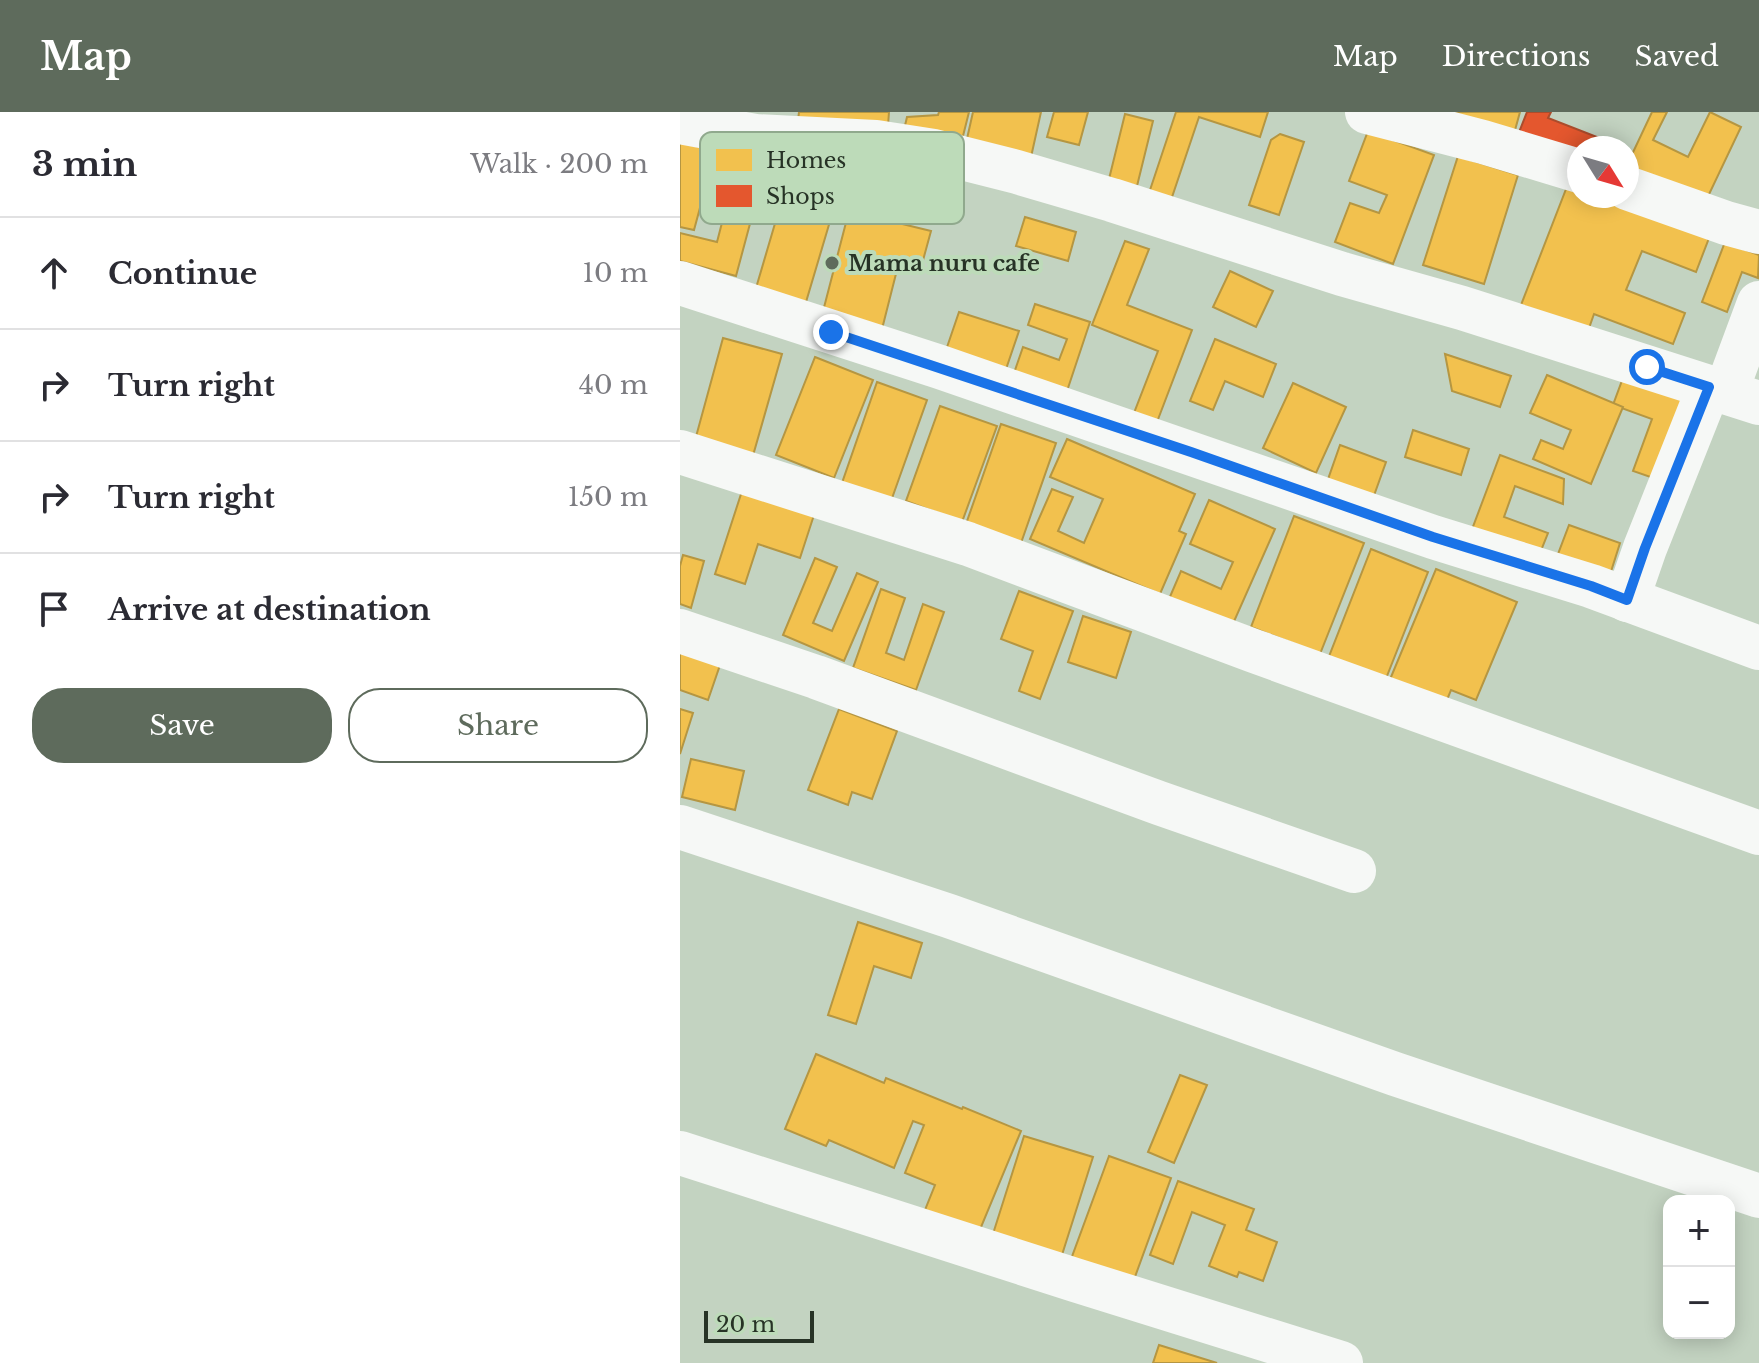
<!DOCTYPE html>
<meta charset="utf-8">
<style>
body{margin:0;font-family:"Libre Baskerville",serif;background:#f7f7f7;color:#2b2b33}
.controls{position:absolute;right:24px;bottom:24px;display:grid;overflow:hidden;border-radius:16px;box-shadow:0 4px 20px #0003}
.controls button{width:72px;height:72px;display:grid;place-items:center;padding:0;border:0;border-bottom:2px solid #e1e1e2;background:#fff;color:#2b2b33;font:40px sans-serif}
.compass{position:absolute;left:887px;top:24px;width:72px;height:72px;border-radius:50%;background:#fff;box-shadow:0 4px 20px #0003;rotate:127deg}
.scale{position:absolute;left:24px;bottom:20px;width:110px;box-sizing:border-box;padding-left:8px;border:4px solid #273326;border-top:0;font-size:22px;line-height:28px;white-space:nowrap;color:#273326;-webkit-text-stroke:6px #bddbb9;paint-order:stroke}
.stop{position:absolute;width:24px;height:24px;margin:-18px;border:6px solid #1a73e8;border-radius:50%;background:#fff}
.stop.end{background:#1a73e8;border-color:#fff;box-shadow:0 2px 8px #0008}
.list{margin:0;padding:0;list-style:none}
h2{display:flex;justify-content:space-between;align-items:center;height:104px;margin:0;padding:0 32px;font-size:34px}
h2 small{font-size:26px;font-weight:400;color:#7c7c81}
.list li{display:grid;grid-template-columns:52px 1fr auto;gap:24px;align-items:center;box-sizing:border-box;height:112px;padding:0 32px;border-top:2px solid #e1e1e2}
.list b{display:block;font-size:30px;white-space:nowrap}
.list em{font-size:26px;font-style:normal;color:#7c7c81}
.actions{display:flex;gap:16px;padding:24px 32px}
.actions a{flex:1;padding:18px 0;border:2px solid #5e6b5c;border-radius:32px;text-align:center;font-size:28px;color:#5e6b5c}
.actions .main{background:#5e6b5c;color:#fff}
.icon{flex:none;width:44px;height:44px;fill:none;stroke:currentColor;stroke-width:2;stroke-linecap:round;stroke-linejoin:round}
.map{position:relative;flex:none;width:1079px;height:1251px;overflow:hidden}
header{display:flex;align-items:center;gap:48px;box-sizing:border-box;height:112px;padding:0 40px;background:#5e6b5c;color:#fff}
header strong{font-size:38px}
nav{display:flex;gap:44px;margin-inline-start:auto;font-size:28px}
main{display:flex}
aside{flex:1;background:#fff}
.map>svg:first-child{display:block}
.homes{fill:#f2c14e;stroke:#b59642;stroke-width:2}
.shops{fill:#e4572e;stroke:#ab4c2c;stroke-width:2}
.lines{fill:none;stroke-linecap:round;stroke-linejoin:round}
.minor{stroke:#f6f8f6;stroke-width:44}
.route{stroke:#1a73e8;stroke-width:10}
.poi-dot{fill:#5e6b5c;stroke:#bddbb9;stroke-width:3}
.labels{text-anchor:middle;stroke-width:8;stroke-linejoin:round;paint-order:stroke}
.poi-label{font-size:22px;font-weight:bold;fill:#273326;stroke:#bddbb9;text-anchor:start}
.key{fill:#bddbb9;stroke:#90a98d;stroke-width:2}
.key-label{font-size:22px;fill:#273326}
</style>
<header>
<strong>Map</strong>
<nav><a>Map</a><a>Directions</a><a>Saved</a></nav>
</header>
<main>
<aside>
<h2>3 min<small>Walk · 200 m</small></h2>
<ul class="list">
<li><svg class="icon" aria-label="ahead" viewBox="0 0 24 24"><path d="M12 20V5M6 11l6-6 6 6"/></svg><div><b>Continue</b></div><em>10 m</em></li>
<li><svg class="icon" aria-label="right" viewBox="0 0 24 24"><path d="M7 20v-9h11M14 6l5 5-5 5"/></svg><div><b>Turn right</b></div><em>40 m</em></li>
<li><svg class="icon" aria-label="right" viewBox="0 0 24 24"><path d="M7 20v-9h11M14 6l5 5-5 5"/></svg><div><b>Turn right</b></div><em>150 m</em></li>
<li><svg class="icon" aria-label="arrive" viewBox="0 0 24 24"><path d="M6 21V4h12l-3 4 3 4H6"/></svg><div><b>Arrive at destination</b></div></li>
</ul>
<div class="actions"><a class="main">Save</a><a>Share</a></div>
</aside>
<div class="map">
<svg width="1079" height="1251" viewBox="0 0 1079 1251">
<rect width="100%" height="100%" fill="#c3d3c1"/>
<g class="homes">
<path d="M 119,0 L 209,0 L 208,14 L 117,17 Z"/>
<path d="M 259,0 L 289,0 L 280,36 L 223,22 L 227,5 L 258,3 Z"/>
<path d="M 293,0 L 361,0 L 349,54 L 284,40 Z"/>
<path d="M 374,0 L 408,0 L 399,33 L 367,25 Z"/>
<path d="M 496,0 L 588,0 L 580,25 L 519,5 L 489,94 L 467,87 Z"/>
<path d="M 733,0 L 840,0 L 832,29 Z"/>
<path d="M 972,0 L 987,0 L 973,28 L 1008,45 L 1030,0 L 1061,15 L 1023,95 L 947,58 L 947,53 Z"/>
<path d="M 445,2 L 473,9 L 457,74 L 429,67 Z"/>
<path d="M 688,19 L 754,43 L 713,152 L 655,130 L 670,91 L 699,101 L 707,83 L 669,69 Z"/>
<path d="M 600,22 L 624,30 L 599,103 L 569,93 L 591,28 Z"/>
<path d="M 0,30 L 86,52 L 56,164 L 0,149 L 0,121 L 37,130 L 52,72 L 28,66 L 14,118 L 0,115 Z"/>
<path d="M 778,44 L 838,63 L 804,172 L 743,153 Z"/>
<path d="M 109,64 L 159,79 L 126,190 L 76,176 Z"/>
<path d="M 888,72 L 899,76 L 899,84 L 920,84 L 1029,126 L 1016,160 L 962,139 L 946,178 L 1005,201 L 993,232 L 914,202 L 908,219 L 841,193 Z"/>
<path d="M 169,99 L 251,119 L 242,152 L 220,146 L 201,221 L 141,207 Z"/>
<path d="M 345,105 L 396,120 L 388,149 L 336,134 Z"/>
<path d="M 445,129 L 469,137 L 447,193 L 512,218 L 477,310 L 454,301 L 478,239 L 412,213 Z"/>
<path d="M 1045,130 L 1079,143 L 1078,166 L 1062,160 L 1047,200 L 1022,190 Z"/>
<path d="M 550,159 L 593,179 L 576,215 L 533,195 Z"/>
<path d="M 355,192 L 410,210 L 386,282 L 333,264 L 343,235 L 379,248 L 387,227 L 348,213 Z"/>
<path d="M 279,200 L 339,219 L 325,260 L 265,241 Z"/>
<path d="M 43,226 L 102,242 L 72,347 L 14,332 Z"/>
<path d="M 535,227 L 596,252 L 583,285 L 545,269 L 533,298 L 510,289 Z"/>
<path d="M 765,242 L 831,264 L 820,295 L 772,279 Z"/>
<path d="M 135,245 L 193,268 L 154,366 L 96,343 Z"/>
<path d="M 947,255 L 1015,279 L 982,369 L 953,359 L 972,307 L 933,293 Z"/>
<path d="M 867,263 L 943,295 L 911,372 L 853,347 L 861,328 L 883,337 L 891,318 L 850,301 Z"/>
<path d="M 197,270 L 247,288 L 211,389 L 162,371 Z"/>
<path d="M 613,271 L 666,295 L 636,361 L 583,336 Z"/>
<path d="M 260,294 L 317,314 L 282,410 L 226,389 Z"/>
<path d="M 321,312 L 376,331 L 341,431 L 286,412 Z"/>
<path d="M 733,318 L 789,337 L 781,363 L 725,345 Z"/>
<path d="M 387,327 L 515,382 L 499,419 L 506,422 L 480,482 L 350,427 L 372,377 L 393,385 L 378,419 L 404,431 L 423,387 L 370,365 Z"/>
<path d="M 660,333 L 706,350 L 692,389 L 646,373 Z"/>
<path d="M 820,343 L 884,367 L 883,392 L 835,374 L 824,405 L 868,421 L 858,446 L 791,420 Z"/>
<path d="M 62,379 L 134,403 L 120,446 L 78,432 L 65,472 L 35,462 Z"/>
<path d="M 529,388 L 595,417 L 552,514 L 489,487 L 501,459 L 541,477 L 553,450 L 510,432 Z"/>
<path d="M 614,404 L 684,431 L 640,542 L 571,515 Z"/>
<path d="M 889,413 L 940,431 L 928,469 L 875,450 Z"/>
<path d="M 691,437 L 748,460 L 705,569 L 648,547 Z"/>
<path d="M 3,443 L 24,449 L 11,496 L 0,492 L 0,454 Z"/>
<path d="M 135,446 L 157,455 L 133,511 L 152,519 L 177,461 L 198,470 L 164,549 L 103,523 Z"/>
<path d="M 756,457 L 837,490 L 796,588 L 771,578 L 762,600 L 706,577 Z"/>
<path d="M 201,477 L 225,486 L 206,541 L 224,548 L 243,492 L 264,500 L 236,578 L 173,556 Z"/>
<path d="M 339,479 L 393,499 L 360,587 L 339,579 L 353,539 L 321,527 Z"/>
<path d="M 403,504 L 451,520 L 436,566 L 388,550 Z"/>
<path d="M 0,539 L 40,553 L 28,588 L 0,578 Z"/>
<path d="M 0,597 L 13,601 L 0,642 Z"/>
<path d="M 159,597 L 217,619 L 192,687 L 172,680 L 168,693 L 128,678 Z"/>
<path d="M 11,647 L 64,659 L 55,698 L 2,685 Z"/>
<path d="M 178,810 L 242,831 L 231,866 L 194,854 L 176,912 L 148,903 Z"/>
<path d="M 136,942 L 204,971 L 206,966 L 282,997 L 283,995 L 341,1019 L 299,1120 L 245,1098 L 255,1073 L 225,1061 L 244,1013 L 233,1009 L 214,1056 L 149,1028 L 146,1034 L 105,1017 Z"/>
<path d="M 500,963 L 527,973 L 494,1051 L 468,1040 Z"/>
<path d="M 344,1024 L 413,1045 L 381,1146 L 312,1125 Z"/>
<path d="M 429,1044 L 491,1066 L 452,1173 L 390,1150 Z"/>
<path d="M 498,1069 L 574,1097 L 566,1118 L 597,1130 L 583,1169 L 559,1160 L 557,1165 L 529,1154 L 545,1113 L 512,1100 L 493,1152 L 470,1143 Z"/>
<path d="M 479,1233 L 537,1251 L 473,1251 Z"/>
</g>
<path class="shops" d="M 847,0 L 871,0 L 868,6 L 945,36 L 899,36 L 899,47 L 838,23 Z"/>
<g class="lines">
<g class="minor">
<path d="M 687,0 L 803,30 L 899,59"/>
<path d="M 0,10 L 75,24 L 196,30 L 254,39 L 337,60 L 432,88 L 662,162 L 782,196 L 1079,291"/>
<path d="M 947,76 L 1046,111 L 1079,120"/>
<path d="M 0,171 L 260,255 L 753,425 L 911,474 L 1079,536"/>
<path d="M 1046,280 L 1079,191"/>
<path d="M 0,340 L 288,432 L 574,539 L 1079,721"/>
<path d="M 947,488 L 965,436 L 1029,275"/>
<path d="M 0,519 L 136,565 L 479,691 L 674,759"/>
<path d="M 0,715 L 269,804 L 715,962 L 1079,1084"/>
<path d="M 0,1041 L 395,1168 L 661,1251"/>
</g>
</g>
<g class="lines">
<path class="route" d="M 151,220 L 511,340 L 753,425 L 911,474 L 947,488 L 965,436 L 1029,275 L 967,255"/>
</g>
<circle class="poi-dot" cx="152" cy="151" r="8"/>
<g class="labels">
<g class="poi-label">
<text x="168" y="159">Mama nuru cafe</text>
</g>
</g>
<rect x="20" y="20" width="264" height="92" rx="12" class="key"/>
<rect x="36" y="37" width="36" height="22" fill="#f2c14e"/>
<rect x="36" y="73" width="36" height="22" fill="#e4572e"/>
<g class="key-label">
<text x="86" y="56">Homes</text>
<text x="86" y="92">Shops</text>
</g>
</svg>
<div class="controls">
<button>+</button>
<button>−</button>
</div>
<svg class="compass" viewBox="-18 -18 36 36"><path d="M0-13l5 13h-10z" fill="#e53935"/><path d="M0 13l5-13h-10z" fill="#7c7c81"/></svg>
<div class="scale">20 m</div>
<div class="stop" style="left:967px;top:255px"></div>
<div class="stop end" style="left:151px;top:220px"></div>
</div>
</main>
